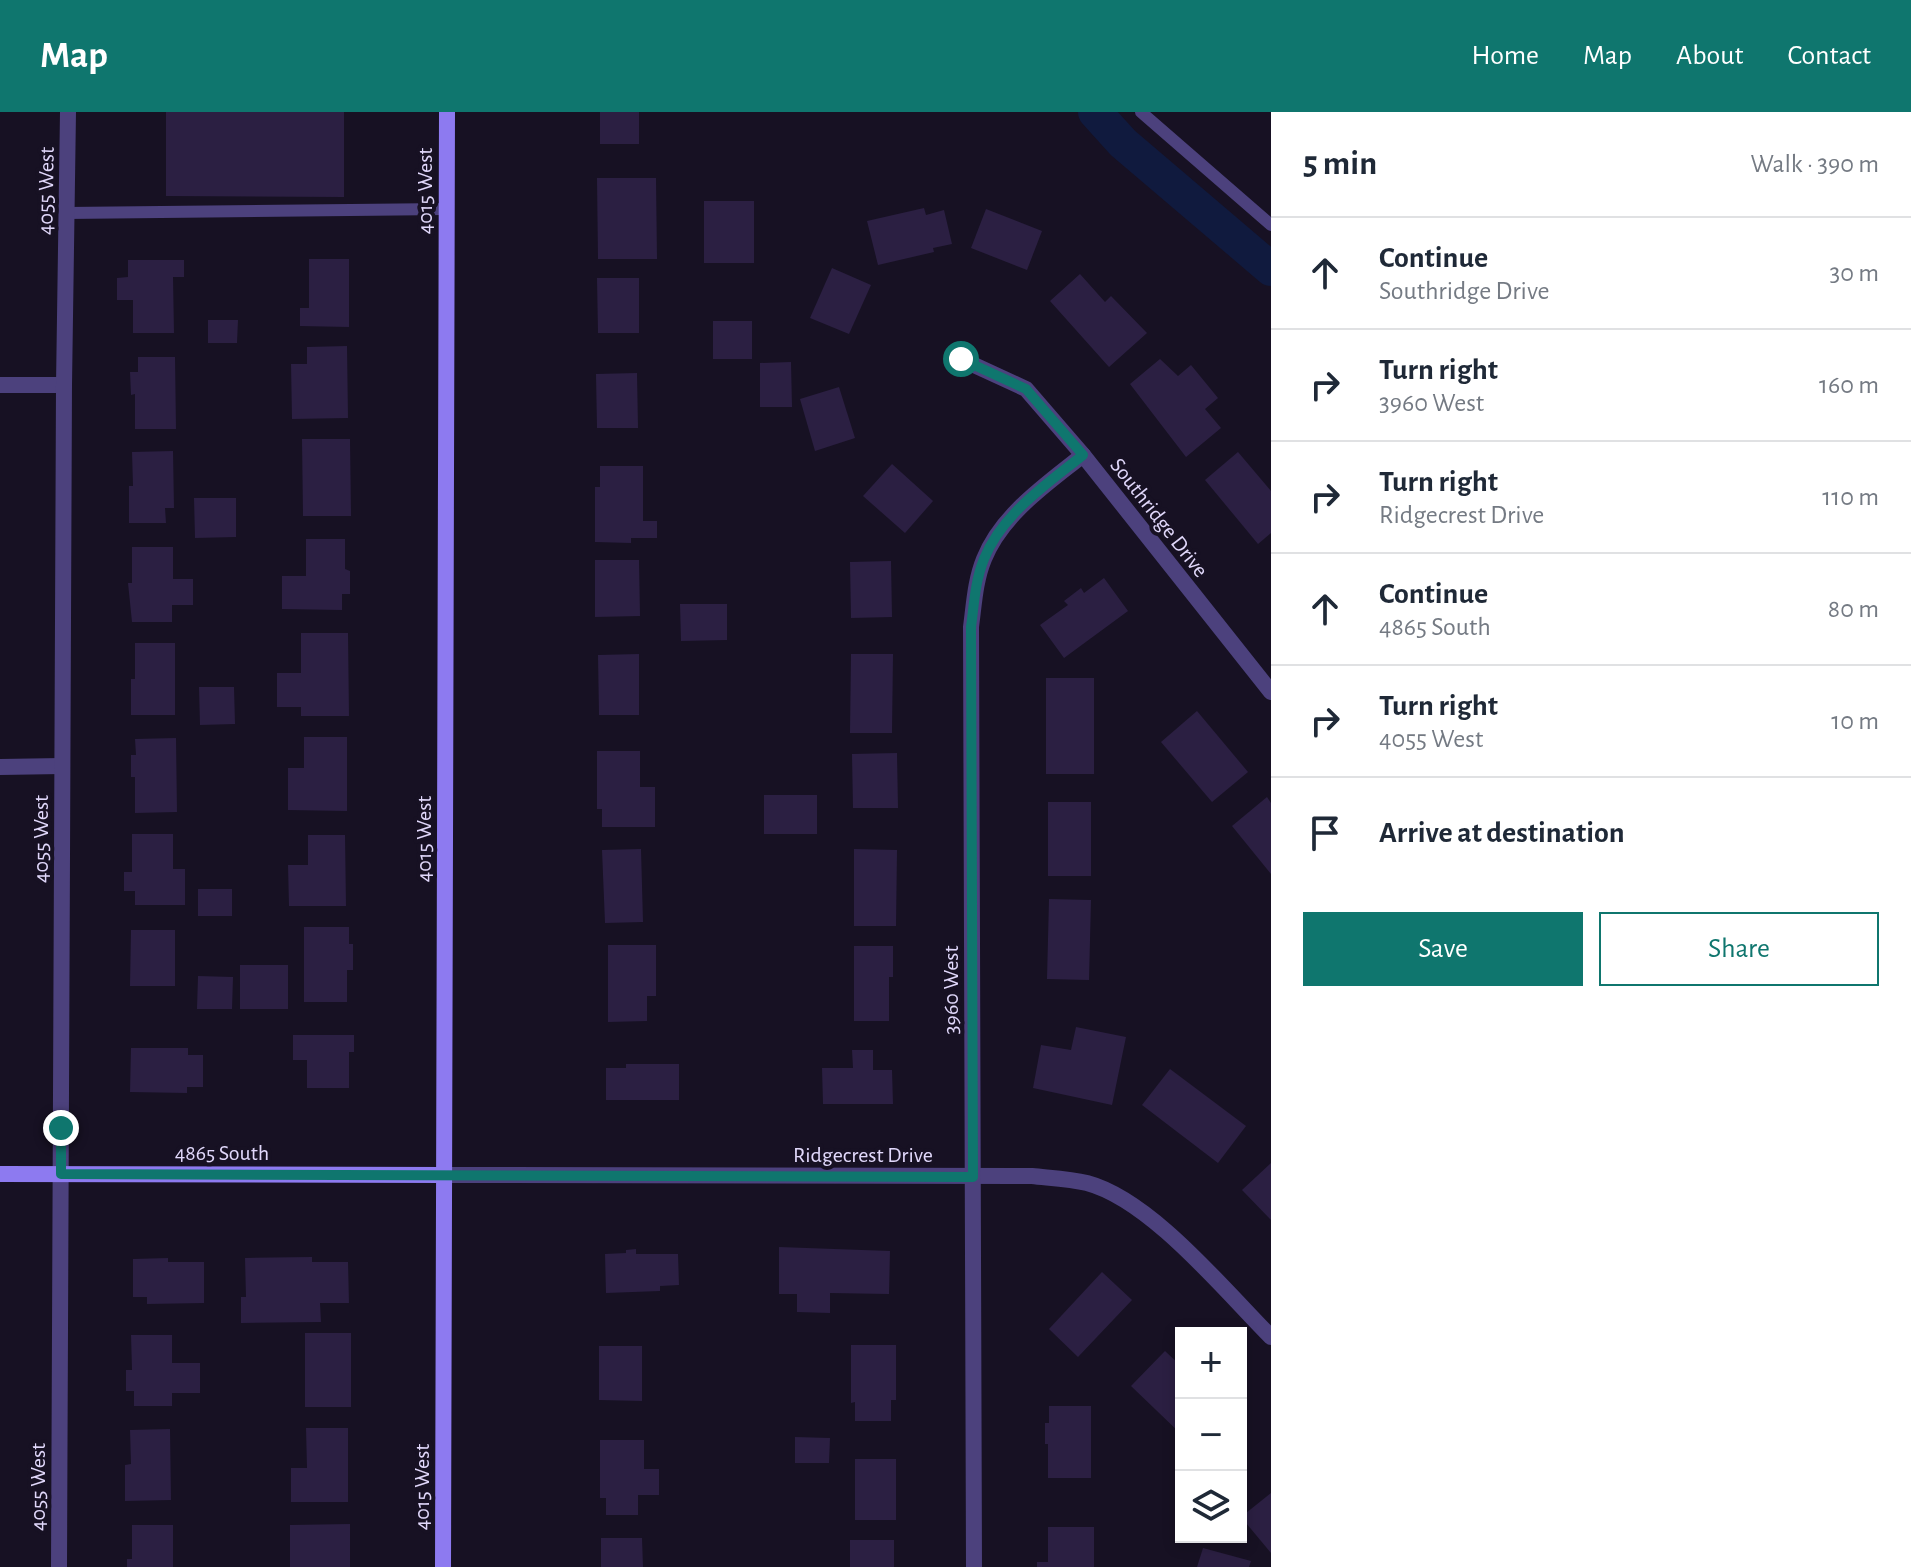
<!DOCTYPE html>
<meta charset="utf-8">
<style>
body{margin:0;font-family:"Alegreya Sans",sans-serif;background:#f2f2f3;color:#1f2937}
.controls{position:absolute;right:24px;bottom:24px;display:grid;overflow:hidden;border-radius:0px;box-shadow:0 4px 12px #0003}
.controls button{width:72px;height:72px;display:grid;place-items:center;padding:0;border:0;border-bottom:2px solid #e0e1e3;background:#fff;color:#1f2937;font:40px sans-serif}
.stop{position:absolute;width:24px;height:24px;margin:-18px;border:6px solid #0f766e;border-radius:50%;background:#fff}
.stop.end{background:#0f766e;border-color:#fff;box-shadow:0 2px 8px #0008}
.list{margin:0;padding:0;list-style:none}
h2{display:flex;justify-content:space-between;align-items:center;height:104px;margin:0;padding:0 32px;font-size:34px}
h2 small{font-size:26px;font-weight:400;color:#747a83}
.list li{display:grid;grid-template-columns:52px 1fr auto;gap:24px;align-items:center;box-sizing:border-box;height:112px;padding:0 32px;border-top:2px solid #e0e1e3}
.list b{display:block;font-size:30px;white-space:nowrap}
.list p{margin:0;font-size:26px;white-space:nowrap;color:#747a83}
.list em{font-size:26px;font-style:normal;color:#747a83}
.actions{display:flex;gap:16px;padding:24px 32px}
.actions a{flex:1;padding:18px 0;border:2px solid #0f766e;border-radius:0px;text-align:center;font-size:28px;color:#0f766e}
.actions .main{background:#0f766e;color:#fff}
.icon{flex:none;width:44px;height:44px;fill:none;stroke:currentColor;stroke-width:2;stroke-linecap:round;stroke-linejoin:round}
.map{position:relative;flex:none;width:1271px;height:1455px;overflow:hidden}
header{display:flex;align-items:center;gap:48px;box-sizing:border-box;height:112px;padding:0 40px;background:#0f766e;color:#fff}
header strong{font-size:38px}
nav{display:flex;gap:44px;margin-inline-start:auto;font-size:28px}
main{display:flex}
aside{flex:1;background:#fff}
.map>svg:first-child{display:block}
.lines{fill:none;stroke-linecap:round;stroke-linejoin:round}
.canal{stroke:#101a3e;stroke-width:34}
.building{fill:#2b1f42}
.lane{stroke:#4c417d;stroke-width:12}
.street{stroke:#4c417d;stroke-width:16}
.secondary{stroke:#8d7af0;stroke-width:16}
.route{stroke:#0f766e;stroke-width:10}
.labels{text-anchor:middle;stroke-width:8;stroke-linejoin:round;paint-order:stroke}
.street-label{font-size:22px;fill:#e1d8fb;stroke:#171123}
</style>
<header>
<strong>Map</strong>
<nav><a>Home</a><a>Map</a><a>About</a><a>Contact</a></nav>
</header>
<main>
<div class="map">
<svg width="1271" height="1455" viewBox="0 0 1271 1455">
<rect width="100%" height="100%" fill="#171123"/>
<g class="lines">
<path class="canal" d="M 1095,0 L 1123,31 L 1271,157"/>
</g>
<g class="building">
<path d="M 166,0 L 344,0 L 344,85 L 166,84 Z"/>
<rect x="600" y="0" width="39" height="32"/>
<path d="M 597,66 L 656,66 L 657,147 L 598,147 Z"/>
<rect x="704" y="89" width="50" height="62"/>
<path d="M 924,96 L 926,103 L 944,98 L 952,132 L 933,136 L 934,140 L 878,153 L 867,109 Z"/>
<path d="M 986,97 L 1042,119 L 1027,158 L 971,136 Z"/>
<path d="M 309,147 L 349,147 L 349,215 L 300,214 L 300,196 L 309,196 Z"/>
<path d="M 128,148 L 184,148 L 184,165 L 173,165 L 174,221 L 133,221 L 133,188 L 117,188 L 117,166 L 128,165 Z"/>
<path d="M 832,156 L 871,173 L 849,222 L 810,206 Z"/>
<path d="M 1080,162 L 1105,190 L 1111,184 L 1147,221 L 1109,255 L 1050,189 Z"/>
<path d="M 597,166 L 639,166 L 639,221 L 598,221 Z"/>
<path d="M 208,208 L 238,208 L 237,231 L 208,231 Z"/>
<rect x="713" y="209" width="39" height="38"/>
<path d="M 347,234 L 348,306 L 292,307 L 291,252 L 307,252 L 307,235 Z"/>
<path d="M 138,245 L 175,245 L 176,317 L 135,317 L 135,282 L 131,283 L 130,260 L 138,260 Z"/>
<path d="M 1160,247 L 1178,264 L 1191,253 L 1218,286 L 1205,297 L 1221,316 L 1186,345 L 1130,272 Z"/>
<path d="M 791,250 L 792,295 L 760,295 L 760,251 Z"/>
<path d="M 637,261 L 638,316 L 597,316 L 596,262 Z"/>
<path d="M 839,275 L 855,326 L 815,339 L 800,287 Z"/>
<path d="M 302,327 L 350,327 L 351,404 L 303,404 Z"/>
<path d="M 173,339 L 174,396 L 165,396 L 166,411 L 129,411 L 129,374 L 133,374 L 132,340 Z"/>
<path d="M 1238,340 L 1271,379 L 1271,421 L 1258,432 L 1205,368 Z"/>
<path d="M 892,352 L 933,389 L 905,421 L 863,384 Z"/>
<path d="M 600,354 L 643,354 L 643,409 L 657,409 L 657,426 L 631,426 L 631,431 L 595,430 L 595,375 L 600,375 Z"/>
<path d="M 194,386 L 236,386 L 236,425 L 195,426 Z"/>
<path d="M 306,427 L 345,427 L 345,457 L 350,459 L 350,482 L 342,482 L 342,498 L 282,497 L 282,464 L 306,464 Z"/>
<path d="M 132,435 L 173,435 L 173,467 L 193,467 L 193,493 L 172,493 L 172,510 L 132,510 L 128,471 L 132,471 Z"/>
<path d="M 595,448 L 639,448 L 640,504 L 595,505 Z"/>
<path d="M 891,449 L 892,505 L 851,506 L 850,450 Z"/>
<path d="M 1104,466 L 1128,499 L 1064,546 L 1040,513 L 1068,493 L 1064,489 L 1081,476 L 1084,481 Z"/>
<path d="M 680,492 L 727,492 L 727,528 L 681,529 Z"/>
<path d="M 301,521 L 348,521 L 349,604 L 301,604 L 301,595 L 277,595 L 277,561 L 301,561 Z"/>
<path d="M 135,531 L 175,531 L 175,603 L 131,603 L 131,567 L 135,567 Z"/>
<path d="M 639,542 L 639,603 L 599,603 L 598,543 Z"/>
<path d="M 851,542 L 893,542 L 892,621 L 850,621 Z"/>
<rect x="1046" y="566" width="48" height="96"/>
<path d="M 199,575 L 234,575 L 235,612 L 200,613 Z"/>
<path d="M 1197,599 L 1248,660 L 1212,690 L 1161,630 Z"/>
<path d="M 304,625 L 347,625 L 347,699 L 288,698 L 288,656 L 304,656 Z"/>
<path d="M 176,626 L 177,700 L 135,701 L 135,665 L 131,665 L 131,643 L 136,643 L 135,627 Z"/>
<path d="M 597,639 L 640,639 L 640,675 L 655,675 L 655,715 L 602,715 L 602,697 L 597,697 Z"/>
<path d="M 897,641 L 898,696 L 853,696 L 852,642 Z"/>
<rect x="764" y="683" width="53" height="39"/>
<path d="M 1267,685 L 1271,691 L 1271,762 L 1232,714 Z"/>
<rect x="1048" y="690" width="43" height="74"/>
<path d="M 132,722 L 173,722 L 173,757 L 185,757 L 185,793 L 135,793 L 135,779 L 124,779 L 124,760 L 132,760 Z"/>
<path d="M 308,723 L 345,723 L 346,794 L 289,794 L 288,753 L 308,753 Z"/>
<path d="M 641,737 L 643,810 L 605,811 L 602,738 Z"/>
<path d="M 854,737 L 897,738 L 896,814 L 854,814 Z"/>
<rect x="198" y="777" width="34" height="27"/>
<path d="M 1049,787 L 1091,788 L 1089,868 L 1047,867 Z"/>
<path d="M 304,815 L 349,815 L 349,832 L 353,832 L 353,858 L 347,858 L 347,890 L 304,890 Z"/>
<path d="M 131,818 L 175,818 L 175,874 L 130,874 Z"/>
<path d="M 608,833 L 656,833 L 656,884 L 647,884 L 647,909 L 608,910 Z"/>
<path d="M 854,834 L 893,834 L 893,865 L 889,865 L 889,909 L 854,909 Z"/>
<rect x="240" y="853" width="48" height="44"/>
<path d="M 198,864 L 233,865 L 232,897 L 197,897 Z"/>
<path d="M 1076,915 L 1126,925 L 1112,993 L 1033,976 L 1041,933 L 1071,938 Z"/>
<path d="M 293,923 L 354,923 L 354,940 L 349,940 L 349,976 L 307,976 L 307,948 L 293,948 Z"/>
<path d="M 131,936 L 188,936 L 188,943 L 203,943 L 203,975 L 187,975 L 187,981 L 130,980 Z"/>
<path d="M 852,938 L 873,938 L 873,958 L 892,958 L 893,992 L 823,992 L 822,956 L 853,956 Z"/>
<path d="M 626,952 L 679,952 L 679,988 L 606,988 L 606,956 L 626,956 Z"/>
<path d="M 1170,957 L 1246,1014 L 1218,1051 L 1142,993 Z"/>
<path d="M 1271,1051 L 1271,1108 L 1242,1078 Z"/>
<path d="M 779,1135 L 890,1139 L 889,1182 L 830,1181 L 830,1201 L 797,1200 L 797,1182 L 779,1182 Z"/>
<path d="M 636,1137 L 636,1142 L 678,1142 L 679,1173 L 660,1174 L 660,1179 L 606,1181 L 605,1142 L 626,1141 L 626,1138 Z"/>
<path d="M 312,1145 L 312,1150 L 348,1150 L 349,1191 L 320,1191 L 321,1210 L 241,1211 L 241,1185 L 246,1185 L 245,1146 Z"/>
<path d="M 168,1146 L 168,1150 L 204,1150 L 204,1191 L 147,1192 L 147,1185 L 133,1185 L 133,1147 Z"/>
<path d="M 1102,1160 L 1132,1188 L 1078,1245 L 1049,1217 Z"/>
<rect x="305" y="1221" width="46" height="74"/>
<path d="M 131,1223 L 172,1223 L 172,1251 L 200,1251 L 200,1281 L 172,1281 L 172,1294 L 134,1294 L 134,1279 L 126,1279 L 126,1258 L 132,1258 Z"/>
<path d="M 851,1233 L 896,1233 L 896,1288 L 891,1288 L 891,1309 L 855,1309 L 855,1290 L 851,1291 Z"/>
<path d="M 599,1234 L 642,1234 L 642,1289 L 599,1288 Z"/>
<path d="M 1165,1239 L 1181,1254 L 1181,1322 L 1131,1274 Z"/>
<path d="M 1049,1294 L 1091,1294 L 1091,1366 L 1048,1366 L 1048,1332 L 1045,1332 L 1045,1311 L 1049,1311 Z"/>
<path d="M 306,1316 L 348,1316 L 348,1390 L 291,1390 L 291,1356 L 307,1356 Z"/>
<path d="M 170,1317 L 171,1388 L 125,1389 L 125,1353 L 131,1352 L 130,1318 Z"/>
<path d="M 795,1325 L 830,1326 L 829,1351 L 795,1351 Z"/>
<path d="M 600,1328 L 644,1328 L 644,1357 L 659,1357 L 659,1383 L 638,1383 L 638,1403 L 606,1403 L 606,1386 L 600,1386 Z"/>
<rect x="855" y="1347" width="41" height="61"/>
<path d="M 1271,1381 L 1271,1441 L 1241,1405 Z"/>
<path d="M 350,1412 L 350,1455 L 290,1455 L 290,1413 Z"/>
<path d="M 132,1413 L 173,1413 L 173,1455 L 127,1455 L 127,1447 L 132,1447 Z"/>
<path d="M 1048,1415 L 1094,1415 L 1094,1455 L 1037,1455 L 1037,1450 L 1048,1450 Z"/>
<path d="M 601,1426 L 642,1426 L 643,1455 L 601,1455 Z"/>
<rect x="850" y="1428" width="44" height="27"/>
<path d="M 1203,1436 L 1251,1449 L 1249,1455 L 1197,1455 Z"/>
</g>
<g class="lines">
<g class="lane">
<path d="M 1141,0 L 1271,113"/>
<path d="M 66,101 L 446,97"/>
</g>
<g class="street">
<path d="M 961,247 L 1026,277 L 1083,343 L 1271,580"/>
<path d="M 0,273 L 64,273"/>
<path d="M 0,655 L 62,654"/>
<path d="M 444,1063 L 1032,1064 C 1050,1066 1070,1067 1087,1071 C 1151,1088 1224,1178 1271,1225"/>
<path d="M 59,1455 L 64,273 L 68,0"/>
<path d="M 974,1455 L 971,515 C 974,493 975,469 984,447 C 1002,402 1047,372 1083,343"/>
</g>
<g class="secondary">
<path d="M 0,1062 L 444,1063"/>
<path d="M 443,1455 L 447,0"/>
</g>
</g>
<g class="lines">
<path class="route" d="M 61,1016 L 61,1062 L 973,1065 L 971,515 C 974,493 975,469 984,447 C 1002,402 1047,372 1083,343 L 1026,277 L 961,247"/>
</g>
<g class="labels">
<g class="street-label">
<text transform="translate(45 79) rotate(-89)" y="8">4055 West</text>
<text transform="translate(424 79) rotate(-90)" y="8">4015 West</text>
<text transform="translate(1160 405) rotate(52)" y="8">Southridge Drive</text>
<text transform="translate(40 727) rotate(-90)" y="8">4055 West</text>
<text transform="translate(423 727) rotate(-90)" y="8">4015 West</text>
<text transform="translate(950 878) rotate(-90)" y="8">3960 West</text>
<text x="222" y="1048">4865 South</text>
<text x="863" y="1050">Ridgecrest Drive</text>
<text transform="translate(37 1375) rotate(-90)" y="8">4055 West</text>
<text transform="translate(421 1375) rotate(-90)" y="8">4015 West</text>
</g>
</g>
</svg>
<div class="controls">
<button>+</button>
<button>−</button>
<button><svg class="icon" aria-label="layers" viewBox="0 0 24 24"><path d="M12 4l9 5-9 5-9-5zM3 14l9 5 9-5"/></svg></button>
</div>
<div class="stop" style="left:961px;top:247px"></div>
<div class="stop end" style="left:61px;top:1016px"></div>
</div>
<aside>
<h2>5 min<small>Walk · 390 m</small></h2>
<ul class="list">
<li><svg class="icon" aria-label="ahead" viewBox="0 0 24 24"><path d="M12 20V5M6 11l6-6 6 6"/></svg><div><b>Continue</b><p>Southridge Drive</p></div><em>30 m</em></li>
<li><svg class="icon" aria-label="right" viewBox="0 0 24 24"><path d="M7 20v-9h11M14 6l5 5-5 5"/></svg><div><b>Turn right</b><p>3960 West</p></div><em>160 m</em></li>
<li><svg class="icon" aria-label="right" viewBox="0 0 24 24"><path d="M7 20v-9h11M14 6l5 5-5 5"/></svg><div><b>Turn right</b><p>Ridgecrest Drive</p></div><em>110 m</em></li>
<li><svg class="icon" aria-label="ahead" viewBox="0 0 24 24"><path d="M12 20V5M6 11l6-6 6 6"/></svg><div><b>Continue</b><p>4865 South</p></div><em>80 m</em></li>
<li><svg class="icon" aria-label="right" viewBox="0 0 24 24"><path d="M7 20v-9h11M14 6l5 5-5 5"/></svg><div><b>Turn right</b><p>4055 West</p></div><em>10 m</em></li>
<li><svg class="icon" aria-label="arrive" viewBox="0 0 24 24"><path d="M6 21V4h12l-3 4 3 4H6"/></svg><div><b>Arrive at destination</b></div></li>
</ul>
<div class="actions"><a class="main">Save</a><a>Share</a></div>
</aside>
</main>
